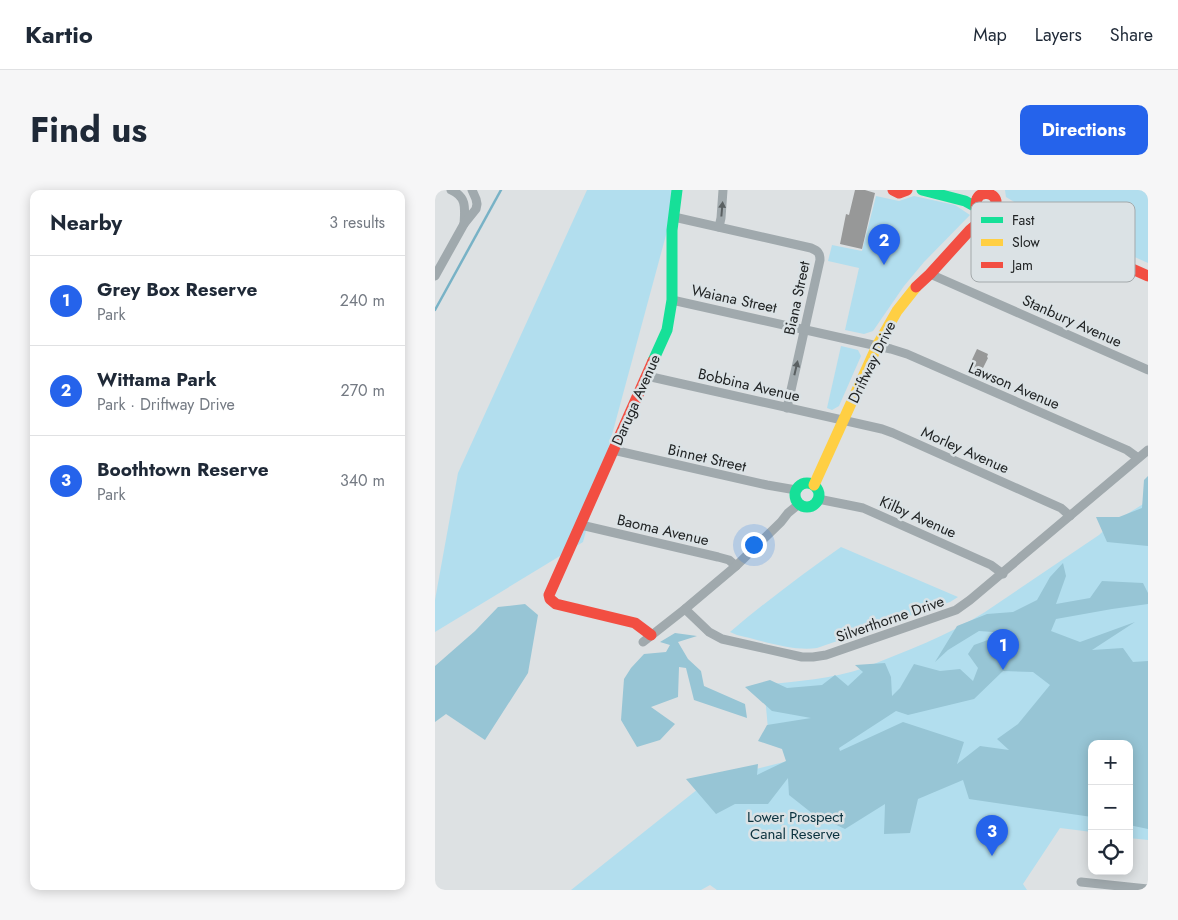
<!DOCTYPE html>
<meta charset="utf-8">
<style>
body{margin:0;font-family:Jost,sans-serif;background:#f6f6f7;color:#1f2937}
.controls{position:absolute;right:15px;bottom:15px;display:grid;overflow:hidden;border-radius:10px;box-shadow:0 2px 12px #0003}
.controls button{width:45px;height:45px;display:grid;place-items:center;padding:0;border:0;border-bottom:1px solid #e0e1e3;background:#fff;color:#1f2937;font:25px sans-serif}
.you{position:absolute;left:318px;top:354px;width:18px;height:18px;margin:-12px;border:4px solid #fff;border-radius:50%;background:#1a73e8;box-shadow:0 0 0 8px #1a73e833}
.badge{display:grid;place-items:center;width:32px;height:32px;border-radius:50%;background:#2563eb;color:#fff;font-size:16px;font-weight:700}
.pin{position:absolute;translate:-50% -41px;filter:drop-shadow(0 1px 2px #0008)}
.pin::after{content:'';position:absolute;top:26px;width:18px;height:15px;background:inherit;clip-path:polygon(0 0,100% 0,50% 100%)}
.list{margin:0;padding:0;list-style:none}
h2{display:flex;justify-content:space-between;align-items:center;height:65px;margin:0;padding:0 20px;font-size:21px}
h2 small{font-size:16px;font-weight:400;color:#747a83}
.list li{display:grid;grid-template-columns:32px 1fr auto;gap:15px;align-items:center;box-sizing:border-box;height:90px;padding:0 20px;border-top:1px solid #e0e1e3}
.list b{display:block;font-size:19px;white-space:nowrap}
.list p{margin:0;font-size:16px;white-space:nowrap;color:#747a83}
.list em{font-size:16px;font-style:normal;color:#747a83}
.icon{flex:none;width:28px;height:28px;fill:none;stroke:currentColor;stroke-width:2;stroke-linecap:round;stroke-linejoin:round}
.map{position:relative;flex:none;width:713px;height:700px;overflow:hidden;border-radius:10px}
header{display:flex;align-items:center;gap:30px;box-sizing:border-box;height:70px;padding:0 25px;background:#fff;border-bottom:1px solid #e0e1e3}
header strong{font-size:24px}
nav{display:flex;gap:28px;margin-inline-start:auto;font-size:18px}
.intro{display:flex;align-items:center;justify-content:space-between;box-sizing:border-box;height:120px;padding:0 30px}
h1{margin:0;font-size:35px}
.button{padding:12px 22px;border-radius:10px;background:#2563eb;color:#fff;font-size:18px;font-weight:700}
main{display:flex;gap:30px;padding:0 30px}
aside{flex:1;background:#fff;border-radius:10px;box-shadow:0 2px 12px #0003}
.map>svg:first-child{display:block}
.green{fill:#b2deee}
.forest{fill:#97c5d5;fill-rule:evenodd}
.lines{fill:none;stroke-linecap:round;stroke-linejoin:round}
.stream{stroke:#78b2c6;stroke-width:2.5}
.building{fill:#979898}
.street{stroke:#a0a9ad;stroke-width:9}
.fast{stroke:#16e098;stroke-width:11}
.slow{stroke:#ffcf43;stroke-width:11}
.jam{stroke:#f24e42;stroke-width:11}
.oneway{fill:#5a6062}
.labels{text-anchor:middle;stroke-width:5;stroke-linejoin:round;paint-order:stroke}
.street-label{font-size:15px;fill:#212425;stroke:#dbe2e5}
.park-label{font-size:15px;fill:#0c333f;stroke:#dbe2e5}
.key{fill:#dbe2e5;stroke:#a3a9ab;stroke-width:1}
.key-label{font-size:14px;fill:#212425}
</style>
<header>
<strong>Kartio</strong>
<nav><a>Map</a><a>Layers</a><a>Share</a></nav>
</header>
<div class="intro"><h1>Find us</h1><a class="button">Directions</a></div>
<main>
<aside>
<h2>Nearby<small>3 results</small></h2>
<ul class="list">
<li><span class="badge">1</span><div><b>Grey Box Reserve</b><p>Park</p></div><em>240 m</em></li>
<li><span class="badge">2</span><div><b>Wittama Park</b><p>Park · Driftway Drive</p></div><em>270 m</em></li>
<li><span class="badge">3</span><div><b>Boothtown Reserve</b><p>Park</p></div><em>340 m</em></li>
</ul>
</aside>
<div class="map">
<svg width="713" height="700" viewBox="0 0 713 700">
<rect width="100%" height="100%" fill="#dde1e3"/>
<g class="green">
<path d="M 152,0 L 239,0 L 241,8 L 148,352 L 0,442 L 0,410 L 23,283 Z"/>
<path d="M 570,0 L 713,0 L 713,73 L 586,16 L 571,7 Z"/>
<path d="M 441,6 L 464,11 L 479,6 L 520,15 L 535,25 L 489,72 L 469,96 L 438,141 L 429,144 L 410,140 L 424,78 L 393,71 L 397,55 L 427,61 Z"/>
<path d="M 406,156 L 423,160 L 426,166 L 404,216 L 397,220 L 392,218 Z"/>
<path d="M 713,311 L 713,650 L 694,648 L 694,554 L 657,554 L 657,642 L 625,638 L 588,694 L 592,700 L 282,700 L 275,695 L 266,700 L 136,700 L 273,591 L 357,570 L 333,539 L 329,495 C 362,491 397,489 429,478 C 470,461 513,446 550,422 L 664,345 L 676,334 Z"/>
<path d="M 406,357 L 523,407 L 515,412 L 382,458 C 359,462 325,450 302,445 L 295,442 C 330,412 368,384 406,357 Z"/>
</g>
<g class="forest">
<path d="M 713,286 L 713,356 L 672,352 L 661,327 L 684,327 L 707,318 L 709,290 Z"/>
<path d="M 628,373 L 631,386 L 621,414 L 655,408 L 667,391 L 708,393 L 713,403 L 713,414 L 677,419 L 621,429 L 616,441 L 645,452 L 700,432 L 657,460 L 688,458 L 698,472 L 713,471 L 713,639 L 694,635 L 694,554 L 657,554 L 657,627 L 534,609 L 528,590 L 483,609 L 475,643 L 449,644 L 450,614 L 410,639 L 378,624 L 354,605 L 353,588 L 333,614 L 300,614 L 281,624 L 251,589 L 323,574 L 322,585 L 351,571 L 347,559 L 323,551 L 332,535 L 376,528 L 337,521 L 310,497 L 335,490 L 352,498 L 387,495 L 400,485 L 413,496 L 428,482 L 420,475 L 450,473 L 456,487 L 457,506 L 465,498 L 479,474 L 505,481 L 525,479 L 538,491 L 543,478 L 533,464 L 539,455 L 572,443 L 544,441 L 513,460 L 500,472 L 522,436 L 552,424 L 578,422 L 602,410 L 615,387 ZM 568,481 L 598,482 L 615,495 L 583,534 L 562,549 L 574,560 L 545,556 L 522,574 L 529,552 L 468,532 L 405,561 L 404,558 L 461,521 L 473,525 L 539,509 Z"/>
<path d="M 90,414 L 103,425 L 93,483 L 50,550 L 11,524 L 0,532 L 0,476 L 40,441 L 63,417 Z"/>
<path d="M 240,443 L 262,446 L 243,452 L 253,469 L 266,481 L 269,496 L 310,514 L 312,528 L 259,510 L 251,478 L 244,477 L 243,507 L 216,517 L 240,534 L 225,550 L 202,557 L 186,530 L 189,489 L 196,478 L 209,464 L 231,462 L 235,455 L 225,452 Z"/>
</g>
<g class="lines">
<path class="stream" d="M 0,120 L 66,0"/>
</g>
<g class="building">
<path d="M 420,0 L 430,0 L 440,3 L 427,59 L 405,54 L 411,24 L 414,25 Z"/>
<path d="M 542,159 L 553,164 L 552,167 L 553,168 L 548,178 L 543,176 L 541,179 L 534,176 Z"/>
</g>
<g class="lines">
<g class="street">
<path d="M 16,0 C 32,7 30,18 29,34"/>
<path d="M 239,27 L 376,58 C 383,61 385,63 385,70 L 352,218"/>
<path d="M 284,37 L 286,28 L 288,0"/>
<path d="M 495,84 L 713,180"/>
<path d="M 0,86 L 29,34 L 41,19 L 42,14 L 41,9 L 37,0"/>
<path d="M 237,110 L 411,149 L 456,159 L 472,164 L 692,260 L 703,268"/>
<path d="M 212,186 L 447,239 L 458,243 L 626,318 L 635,326"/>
<path d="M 178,260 L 332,295 L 361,300"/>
<path d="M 383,309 L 428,318 L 556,375 L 568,384"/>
<path d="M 146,335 L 283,367 L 294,370 L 301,376"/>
<path d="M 250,419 L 274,442 L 287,449 L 367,467 L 378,467 L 391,465 L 521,420 L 535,410 L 713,260"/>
<path d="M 208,452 L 250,419 L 301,376 L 346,332 L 353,323 L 364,314"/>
<path d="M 646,692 L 713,699"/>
</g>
<g class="fast">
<path d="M 487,0 L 530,11 L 541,17"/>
<path d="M 218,171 L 232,140 L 237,110 L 237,40 L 242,0"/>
<circle cx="372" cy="305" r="12"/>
</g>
<path class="slow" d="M 379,295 L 442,156 L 462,121 L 481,97"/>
<g class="jam">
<path d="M 458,0 L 464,3 L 472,0"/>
<path d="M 558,22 L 578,26 L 713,86"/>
<path d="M 481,97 L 495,84 L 535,40 L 560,19 C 560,19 561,11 561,11 C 559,2 545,1 542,9 C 541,11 541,14 541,17 L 546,23 L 553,24"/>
<path d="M 216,445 L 200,433 L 121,414 L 115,409 L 114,405 L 218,171"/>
</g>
</g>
<defs><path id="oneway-solid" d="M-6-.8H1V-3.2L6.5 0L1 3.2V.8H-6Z" transform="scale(1.25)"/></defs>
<g class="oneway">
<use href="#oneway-solid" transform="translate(287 19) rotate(-85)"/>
<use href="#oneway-solid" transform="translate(361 178) rotate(-77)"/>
</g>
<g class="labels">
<g class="street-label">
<text transform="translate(362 108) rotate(-78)" y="5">Biana Street</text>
<text transform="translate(299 109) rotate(12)" y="5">Waiana Street</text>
<text transform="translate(637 131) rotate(24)" y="5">Stanbury Avenue</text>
<text transform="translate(437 172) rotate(-64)" y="5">Driftway Drive</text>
<text transform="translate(314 195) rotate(13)" y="5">Bobbina Avenue</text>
<text transform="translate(579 196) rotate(23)" y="5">Lawson Avenue</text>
<text transform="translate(201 210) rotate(-66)" y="5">Daruga Avenue</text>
<text transform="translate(530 260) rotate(24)" y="5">Morley Avenue</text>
<text transform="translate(272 268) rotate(13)" y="5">Binnet Street</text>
<text transform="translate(483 327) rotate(24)" y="5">Kilby Avenue</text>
<text transform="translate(228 340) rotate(13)" y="5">Baoma Avenue</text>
<text transform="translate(455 429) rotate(-19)" y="5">Silverthorne Drive</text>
</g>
<g class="park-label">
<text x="360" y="632">Lower Prospect<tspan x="360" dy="17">Canal Reserve</tspan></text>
</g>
</g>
<rect x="536" y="12" width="164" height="80" rx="8" class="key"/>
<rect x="546" y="27" width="22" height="6" fill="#16e098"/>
<rect x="546" y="49" width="22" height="7" fill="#ffcf43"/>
<rect x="546" y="72" width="22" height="6" fill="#f24e42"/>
<g class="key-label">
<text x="577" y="35">Fast</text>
<text x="577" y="57">Slow</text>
<text x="577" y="80">Jam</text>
</g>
</svg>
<div class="controls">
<button>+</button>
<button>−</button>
<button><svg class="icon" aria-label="locate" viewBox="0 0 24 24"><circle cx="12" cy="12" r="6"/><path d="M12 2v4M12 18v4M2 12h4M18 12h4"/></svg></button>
</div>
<div class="you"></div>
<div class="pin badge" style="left:568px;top:480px">1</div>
<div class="pin badge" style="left:449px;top:75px">2</div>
<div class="pin badge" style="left:557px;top:666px">3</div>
</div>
</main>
